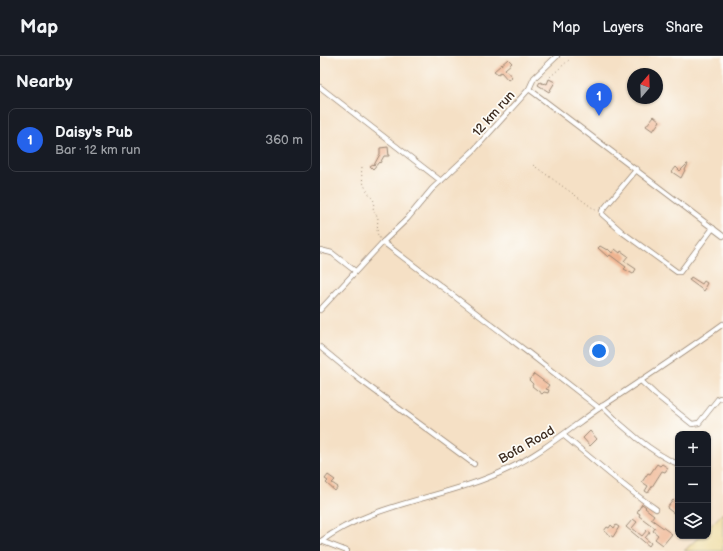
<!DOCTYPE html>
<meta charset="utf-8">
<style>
body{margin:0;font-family:"Balsamiq Sans",sans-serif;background:#20242c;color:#f1f3f6}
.controls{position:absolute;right:12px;bottom:12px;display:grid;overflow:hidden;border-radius:8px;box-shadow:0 1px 3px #0004}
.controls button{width:36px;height:36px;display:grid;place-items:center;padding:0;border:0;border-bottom:1px solid #363941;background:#171b24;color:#f1f3f6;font:20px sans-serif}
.compass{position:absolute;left:307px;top:12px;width:36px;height:36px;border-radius:50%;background:#171b24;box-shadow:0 1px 3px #0004;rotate:19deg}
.you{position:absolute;left:279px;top:295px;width:14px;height:14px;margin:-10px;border:3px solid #fff;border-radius:50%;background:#1a73e8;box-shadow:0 0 0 6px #1a73e833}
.badge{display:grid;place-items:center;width:26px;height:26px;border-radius:50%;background:#2563eb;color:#fff;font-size:13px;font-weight:700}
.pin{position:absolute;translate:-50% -33px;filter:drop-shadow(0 1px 2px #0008)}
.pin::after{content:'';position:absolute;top:21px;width:14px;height:12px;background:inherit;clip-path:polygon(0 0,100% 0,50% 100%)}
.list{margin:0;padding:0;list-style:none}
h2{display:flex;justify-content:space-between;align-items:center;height:52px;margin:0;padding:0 16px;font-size:17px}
h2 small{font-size:13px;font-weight:400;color:#9ea1a6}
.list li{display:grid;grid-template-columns:26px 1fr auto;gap:12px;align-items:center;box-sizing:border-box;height:64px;margin:0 8px 8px;padding:0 8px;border:1px solid #363941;border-radius:8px}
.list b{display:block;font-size:15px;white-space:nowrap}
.list p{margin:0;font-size:13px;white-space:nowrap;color:#9ea1a6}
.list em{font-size:13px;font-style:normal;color:#9ea1a6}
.icon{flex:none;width:22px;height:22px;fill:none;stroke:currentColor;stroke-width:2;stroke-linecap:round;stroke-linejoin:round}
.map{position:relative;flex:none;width:403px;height:495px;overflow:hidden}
header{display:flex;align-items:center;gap:24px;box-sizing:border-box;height:56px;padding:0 20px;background:#171b24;border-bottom:1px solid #363941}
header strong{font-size:19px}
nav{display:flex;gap:22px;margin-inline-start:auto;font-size:14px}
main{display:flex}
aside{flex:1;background:#171b24}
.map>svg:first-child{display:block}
.sand{fill:#eeda9e;stroke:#94825e}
.building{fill:#efb490}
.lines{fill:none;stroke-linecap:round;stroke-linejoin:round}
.street-casing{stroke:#988572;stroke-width:6}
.path{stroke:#988572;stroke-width:1;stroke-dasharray:1 3;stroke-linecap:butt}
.street{stroke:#fff;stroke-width:4.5}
.labels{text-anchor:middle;stroke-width:3.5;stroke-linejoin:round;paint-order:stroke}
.street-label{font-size:13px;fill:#3b2a1e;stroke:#fdfcf7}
</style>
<header>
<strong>Map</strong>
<nav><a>Map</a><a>Layers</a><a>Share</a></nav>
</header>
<main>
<aside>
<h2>Nearby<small></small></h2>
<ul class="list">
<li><span class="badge">1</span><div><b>Daisy's Pub</b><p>Bar · 12 km run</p></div><em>360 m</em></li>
</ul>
</aside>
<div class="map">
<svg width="403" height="495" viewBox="0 0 403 495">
<rect width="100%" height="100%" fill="#fdfcf7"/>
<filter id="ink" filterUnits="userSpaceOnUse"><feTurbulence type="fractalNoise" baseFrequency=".025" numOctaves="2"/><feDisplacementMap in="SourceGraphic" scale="8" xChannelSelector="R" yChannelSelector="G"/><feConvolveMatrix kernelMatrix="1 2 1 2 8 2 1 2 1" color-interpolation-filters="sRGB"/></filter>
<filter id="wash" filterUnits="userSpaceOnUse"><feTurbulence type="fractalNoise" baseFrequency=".012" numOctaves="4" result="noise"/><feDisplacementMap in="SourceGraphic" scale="16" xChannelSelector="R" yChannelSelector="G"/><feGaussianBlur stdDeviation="0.9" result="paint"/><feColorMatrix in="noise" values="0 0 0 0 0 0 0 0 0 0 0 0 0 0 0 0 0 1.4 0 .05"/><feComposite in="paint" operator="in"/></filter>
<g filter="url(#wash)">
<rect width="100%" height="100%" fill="#f5e0c5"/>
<path class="sand" d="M 403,457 L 403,495 L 364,495 L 380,480 L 388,480 L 388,472 Z"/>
<g id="blocks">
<g class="building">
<path d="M 188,3 L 192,7 L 185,13 L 192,21 L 188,24 L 181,16 L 178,18 L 174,15 Z"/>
<path d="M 229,23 L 235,26 L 229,36 L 218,29 L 220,26 L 224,28 L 225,27 L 227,28 Z"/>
<path d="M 334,60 L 340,65 L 333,75 L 326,70 Z"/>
<path d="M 68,91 L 69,100 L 64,100 L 60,107 L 59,106 L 53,113 L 50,110 L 53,108 L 54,109 L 60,98 L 60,92 Z"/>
<path d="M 367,108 L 368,108 L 361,122 L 352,116 L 356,111 L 360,115 Z"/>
<path d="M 280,190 L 287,194 L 288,193 L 292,197 L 295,193 L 300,197 L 301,195 L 308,200 L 304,205 L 316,213 L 313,218 L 304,213 L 306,211 L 290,199 L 288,201 L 278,192 Z"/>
<path d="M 371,221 L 382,228 L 384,225 L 387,227 L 385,231 L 386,232 L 384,235 L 369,224 Z"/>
<path d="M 214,318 L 229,329 L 226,333 L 229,334 L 228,337 L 224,336 L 222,338 L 212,330 L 213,328 L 209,324 Z"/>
<path d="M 270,375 L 277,383 L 270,390 L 263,382 Z"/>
<path d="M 337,408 L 340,410 L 342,408 L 348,412 L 345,416 L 342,415 L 328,437 L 325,435 L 328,430 L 322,426 L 328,417 L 330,418 Z"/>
<path d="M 8,419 L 15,424 L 12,427 L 18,431 L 15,435 L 6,427 L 8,425 L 5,423 Z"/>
<path d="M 353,444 L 358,448 L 358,456 L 356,459 L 347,452 Z"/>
<path d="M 322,448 L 326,451 L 325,452 L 334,459 L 331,463 L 352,478 L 343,489 L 335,483 L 338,479 L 333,475 L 335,472 L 319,460 L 320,458 L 317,456 Z"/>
<path d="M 313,463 L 317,466 L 312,472 L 322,480 L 327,474 L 330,476 L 325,482 L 331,487 L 329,490 L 306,471 Z"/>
<path d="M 291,469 L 294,472 L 296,469 L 299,471 L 293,481 L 284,475 L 287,471 L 289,472 Z"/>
</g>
</g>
</g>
<g filter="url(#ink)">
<use href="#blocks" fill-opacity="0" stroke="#988572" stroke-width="1"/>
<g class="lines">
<g class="street-casing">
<g id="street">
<path d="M 0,31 L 121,125"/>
<path d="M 209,33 L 214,22 L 237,0"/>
<path d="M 317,113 L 282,155 L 282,158 L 302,176 L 357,216 L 360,216 L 393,172"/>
<path d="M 63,186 L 210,298 L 279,352"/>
<path d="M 0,194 L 12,197 L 35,215"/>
<path d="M 0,254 L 63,186 L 87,163 L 112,133 L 153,95 L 209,33 L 403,180"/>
<path d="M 0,291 L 39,323 L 154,408"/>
<path d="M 320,324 L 336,339 L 372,368 L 379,367 L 398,343 L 400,342 L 403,343"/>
<path d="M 282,350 C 301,370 333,398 358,408"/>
<path d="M 243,379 C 274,404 303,431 336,453"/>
<path d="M 1,485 L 27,495"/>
<path d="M 0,486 C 55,445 127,443 188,413 C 223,396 249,373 281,351 C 322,324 363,297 403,268"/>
</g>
</g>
<g class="path">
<path d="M 230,21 L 250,3"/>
<path d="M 213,109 L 277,155"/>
<path d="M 42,111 C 40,125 46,134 54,145 L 53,155 L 58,161 L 57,177 L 60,183"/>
</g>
<use href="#street" class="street"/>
</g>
</g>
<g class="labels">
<g class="street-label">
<text transform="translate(173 57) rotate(-48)" y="5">12 km run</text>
<text transform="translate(206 388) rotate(-30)" y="5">Bofa Road</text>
</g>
</g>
</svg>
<div class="controls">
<button>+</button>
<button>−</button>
<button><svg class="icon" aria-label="layers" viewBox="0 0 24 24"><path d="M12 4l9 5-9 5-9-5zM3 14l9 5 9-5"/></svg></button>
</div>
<svg class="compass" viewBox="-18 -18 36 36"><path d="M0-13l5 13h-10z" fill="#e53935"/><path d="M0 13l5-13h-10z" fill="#9ea1a6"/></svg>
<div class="you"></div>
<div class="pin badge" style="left:279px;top:60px">1</div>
</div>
</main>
